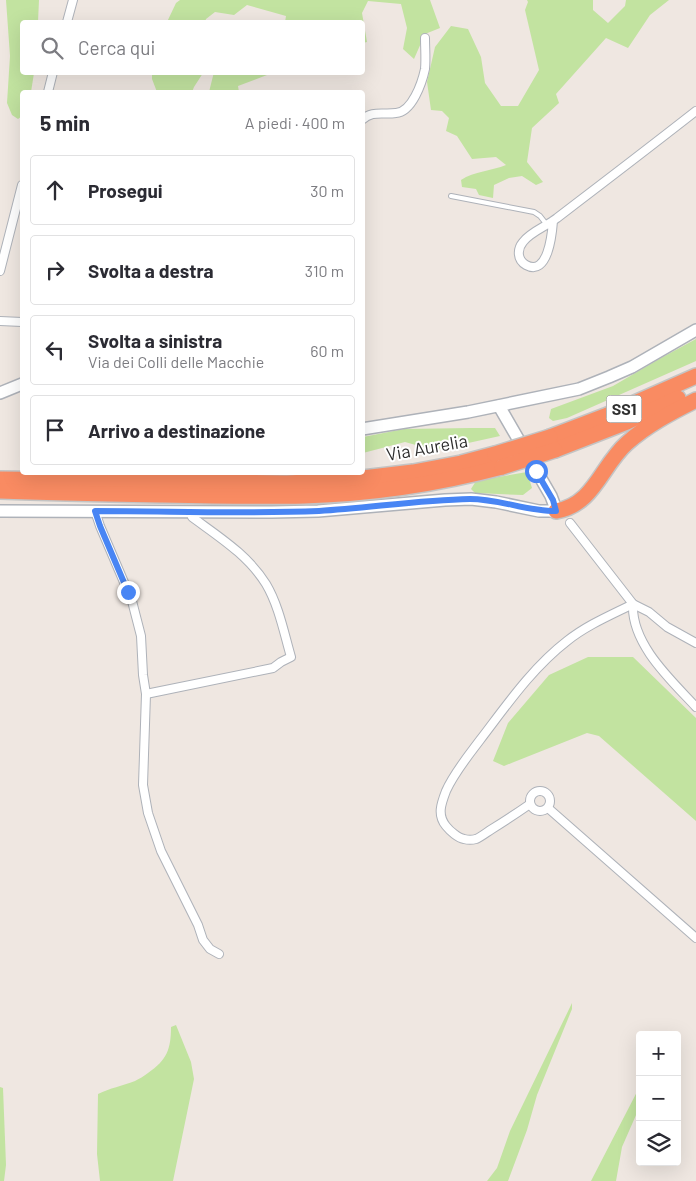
<!DOCTYPE html>
<html lang="it">
<meta charset="utf-8">
<style>
body{margin:0;font-family:Barlow,sans-serif;background:#f7f7f7;color:#2b2b33}
.controls{position:absolute;right:15px;bottom:15px;display:grid;overflow:hidden;border-radius:5px;box-shadow:0 5px 20px #0002}
.controls button{width:45px;height:45px;display:grid;place-items:center;padding:0;border:0;border-bottom:1px solid #e1e1e2;background:#fff;color:#2b2b33;font:25px sans-serif}
.stop{position:absolute;width:15px;height:15px;margin:-11px;border:4px solid #4885f4;border-radius:50%;background:#fff}
.stop.end{background:#4885f4;border-color:#fff;box-shadow:0 1px 5px #0008}
.list{margin:0;padding:0;list-style:none}
h2{display:flex;justify-content:space-between;align-items:center;height:65px;margin:0;padding:0 20px;font-size:21px}
h2 small{font-size:16px;font-weight:400;color:#7c7c81}
.list li{display:grid;grid-template-columns:32px 1fr auto;gap:15px;align-items:center;box-sizing:border-box;height:70px;margin:0 10px 10px;padding:0 10px;border:1px solid #e1e1e2;border-radius:5px}
.list b{display:block;font-size:19px;white-space:nowrap}
.list p{margin:0;font-size:16px;white-space:nowrap;color:#7c7c81}
.list em{font-size:16px;font-style:normal;color:#7c7c81}
.icon{flex:none;width:28px;height:28px;fill:none;stroke:currentColor;stroke-width:2;stroke-linecap:round;stroke-linejoin:round}
.map{position:relative;flex:none;width:696px;height:1181px;overflow:hidden}
.search{position:absolute;background:#fff;box-shadow:0 5px 20px #0002;left:20px;top:20px;width:345px;height:55px;display:flex;align-items:center;gap:12px;box-sizing:border-box;padding:0 18px;border-radius:5px;color:#7c7c81;font-size:19px}
.panel{position:absolute;background:#fff;box-shadow:0 5px 20px #0002;left:20px;top:90px;width:345px;height:385px;border-radius:5px}
.map>svg:first-child{display:block}
.green{fill:#c2e3a0}
.lines{fill:none;stroke-linecap:round;stroke-linejoin:round}
.lane-casing{stroke:#aeb2b9;stroke-width:6}
.street-casing{stroke:#aeb2b9;stroke-width:10}
.secondary-casing{stroke:#aeb2b9;stroke-width:14}
.highway-casing{stroke:#c4c4c4;stroke-width:18}
.lane{stroke:#fff;stroke-width:4}
.street{stroke:#fff;stroke-width:8}
.secondary{stroke:#fff;stroke-width:11}
.highway{stroke:#f98b62;stroke-width:15}
.highway-bridge-casing{stroke:#c4c4c4;stroke-width:18;stroke-linecap:butt}
.highway-bridge{stroke:#f98b62;stroke-width:15}
.route{stroke:#4885f4;stroke-width:6}
.labels{text-anchor:middle;stroke-width:4;stroke-linejoin:round;paint-order:stroke}
.shield{fill:#fff;stroke:#6d6d6d;stroke-width:1}
.shield-label{font-size:16px;font-weight:bold;fill:#2e2e2e}
.street-label{font-size:18px;fill:#2e2e2e;stroke:#fff}
</style>
<div class="map">
<svg width="696" height="1181" viewBox="0 0 696 1181">
<rect width="100%" height="100%" fill="#efe7e1"/>
<g class="green">
<path d="M 6,0 L 39,0 L 38,22 L 22,22 L 22,72 L 34,73 L 31,92 L 22,92 L 22,116 L 18,119 L 12,115 L 7,103 L 10,56 Z"/>
<path d="M 180,0 L 430,0 L 440,28 L 425,34 L 414,59 L 403,49 L 407,28 L 401,4 L 368,1 L 362,13 L 367,42 L 363,43 L 362,22 L 285,22 L 286,16 L 247,5 L 234,15 L 215,12 L 206,19 L 205,22 L 167,22 L 176,3 Z"/>
<path d="M 527,0 L 593,0 L 593,10 L 608,23 L 625,6 L 626,0 L 669,0 L 650,15 L 628,48 L 606,38 L 556,94 L 559,103 L 532,128 L 527,162 L 543,182 L 536,185 L 522,176 L 509,178 L 494,185 L 493,198 L 479,195 L 476,189 L 462,187 L 461,180 C 474,171 492,171 506,165 L 496,157 L 472,159 L 457,136 L 446,131 L 449,118 L 442,111 L 431,110 L 427,82 L 435,47 L 451,26 L 468,29 L 481,57 L 485,83 L 501,106 L 518,106 L 539,70 L 525,10 L 528,2 Z"/>
<path d="M 214,72 L 269,72 L 269,73 L 267,75 L 238,86 L 239,92 L 209,92 Z"/>
<path d="M 152,73 L 152,72 L 203,73 L 194,87 L 192,92 L 157,92 L 152,79 Z"/>
<path d="M 696,339 L 696,361 L 567,418 L 553,421 L 549,418 L 551,409 L 613,386 L 661,358 Z"/>
<path d="M 470,428 L 495,428 L 500,436 L 441,449 L 423,447 L 405,442 L 363,453 L 363,437 L 404,429 Z"/>
<path d="M 527,472 L 532,488 L 523,495 L 475,493 L 471,489 L 476,481 Z"/>
<path d="M 588,657 L 633,657 L 696,718 L 696,821 L 599,736 L 587,733 L 504,766 L 493,761 L 508,723 L 549,675 Z"/>
<path d="M 572,1003 L 572,1009 L 537,1095 L 527,1130 L 508,1181 L 487,1181 L 497,1168 L 510,1131 Z"/>
<path d="M 176,1025 L 191,1062 L 194,1079 L 173,1181 L 100,1181 L 97,1154 L 98,1094 C 110,1088 122,1086 135,1081 C 139,1079 144,1076 148,1073 C 167,1060 171,1049 171,1027 Z"/>
<path d="M 640,1086 L 640,1106 L 622,1147 L 616,1181 L 591,1181 Z"/>
<path d="M 0,1087 L 3,1088 L 6,1165 L 4,1181 L 0,1181 Z"/>
</g>
<g class="lines">
<g class="lane-casing">
<path id="lane" d="M 451,196 L 534,212 L 540,216 L 547,225"/>
</g>
<g class="street-casing">
<g id="street">
<path d="M 67,22 L 73,0"/>
<path d="M 48,92 L 53,72"/>
<path d="M 362,120 C 372,110 383,115 396,113 C 412,112 422,83 425,69 C 426,59 425,48 425,38"/>
<path d="M 553,221 C 552,234 548,277 526,265 C 517,260 517,249 523,242 C 530,232 547,226 557,218 C 603,183 650,147 696,111"/>
<path d="M 0,271 L 22,185"/>
<path d="M 0,321 L 22,322"/>
<path d="M 95,511 L 100,526 L 132,601 L 141,636 L 143,675 L 146,694 L 143,785 L 148,813 L 161,851 L 198,925 L 203,940 L 210,949 L 219,954"/>
<path d="M 570,523 L 633,604 C 631,644 671,680 696,707"/>
<path d="M 146,694 L 273,668 L 281,662 L 291,657 C 284,633 279,606 266,584 C 248,555 219,537 192,517 L 190,511"/>
<circle cx="540" cy="801" r="10"/>
<path d="M 530,804 C 517,813 505,821 492,829 C 487,832 481,837 476,839 C 472,840 468,840 464,839 C 458,838 450,831 446,826 C 437,815 441,804 446,791 C 454,773 468,756 480,740 C 506,706 532,668 567,641 C 587,625 611,615 633,604 L 649,612 L 667,627 L 696,643"/>
<path d="M 548,808 L 696,938"/>
</g>
</g>
<g class="secondary-casing">
<g id="secondary">
<path d="M 0,393 L 22,384"/>
<path d="M 362,429 L 468,412 L 579,389 L 609,377 L 632,367 L 696,330"/>
<path d="M 0,511 L 272,512 L 318,511 L 445,500 L 471,499 L 496,502 L 539,511 L 556,511 L 554,504 L 551,496 L 499,406"/>
</g>
</g>
<g class="highway-casing">
<g id="highway">
<path d="M 550,437 L 605,416 L 696,376"/>
<path d="M 555,450 L 627,422 L 678,398"/>
<path d="M 0,479 L 287,483 L 346,480 L 413,472 L 461,463 L 495,454"/>
<path d="M 0,491 C 54,493 109,494 163,495 C 210,496 257,497 304,496 C 370,494 438,484 502,467"/>
<path d="M 556,511 C 594,505 601,466 627,443 C 647,425 672,412 696,400"/>
</g>
</g>
<use href="#lane" class="lane"/>
<use href="#street" class="street"/>
<use href="#secondary" class="secondary"/>
<use href="#highway" class="highway"/>
<g class="highway-bridge-casing">
<g id="highway-bridge">
<path d="M 495,454 L 550,437"/>
<path d="M 502,467 L 555,450"/>
</g>
</g>
<use href="#highway-bridge" class="highway-bridge"/>
</g>
<g class="lines">
<path class="route" d="M 128,592 L 100,526 L 95,511 C 170,511 244,514 319,511 C 369,508 419,500 470,499 C 499,499 526,511 556,511 L 553,500 L 536,471"/>
</g>
<g class="labels">
<rect class="shield" x="606.5" y="395.5" width="35" height="27" rx="4"/>
<g class="shield-label">
<text x="624" y="415">SS1</text>
</g>
<g class="street-label">
<text transform="translate(427 448) rotate(-10)" y="6">Via Aurelia</text>
</g>
</g>
</svg>
<div class="controls">
<button>+</button>
<button>−</button>
<button><svg class="icon" aria-label="layers" viewBox="0 0 24 24"><path d="M12 4l9 5-9 5-9-5zM3 14l9 5 9-5"/></svg></button>
</div>
<div class="stop" style="left:536px;top:471px"></div>
<div class="stop end" style="left:128px;top:592px"></div>
<div class="search"><svg class="icon" aria-label="search" viewBox="0 0 24 24"><circle cx="10" cy="10" r="6"/><path d="M15 15l6 6"/></svg>Cerca qui</div>
<section class="panel">
<h2>5 min<small>A piedi · 400 m</small></h2>
<ul class="list">
<li><svg class="icon" aria-label="ahead" viewBox="0 0 24 24"><path d="M12 20V5M6 11l6-6 6 6"/></svg><div><b>Prosegui</b></div><em>30 m</em></li>
<li><svg class="icon" aria-label="right" viewBox="0 0 24 24"><path d="M7 20v-9h11M14 6l5 5-5 5"/></svg><div><b>Svolta a destra</b></div><em>310 m</em></li>
<li><svg class="icon" aria-label="left" viewBox="0 0 24 24"><path d="M17 20v-9H6M10 6l-5 5 5 5"/></svg><div><b>Svolta a sinistra</b><p>Via dei Colli delle Macchie</p></div><em>60 m</em></li>
<li><svg class="icon" aria-label="arrive" viewBox="0 0 24 24"><path d="M6 21V4h12l-3 4 3 4H6"/></svg><div><b>Arrivo a destinazione</b></div></li>
</ul>
</section>
</div>
